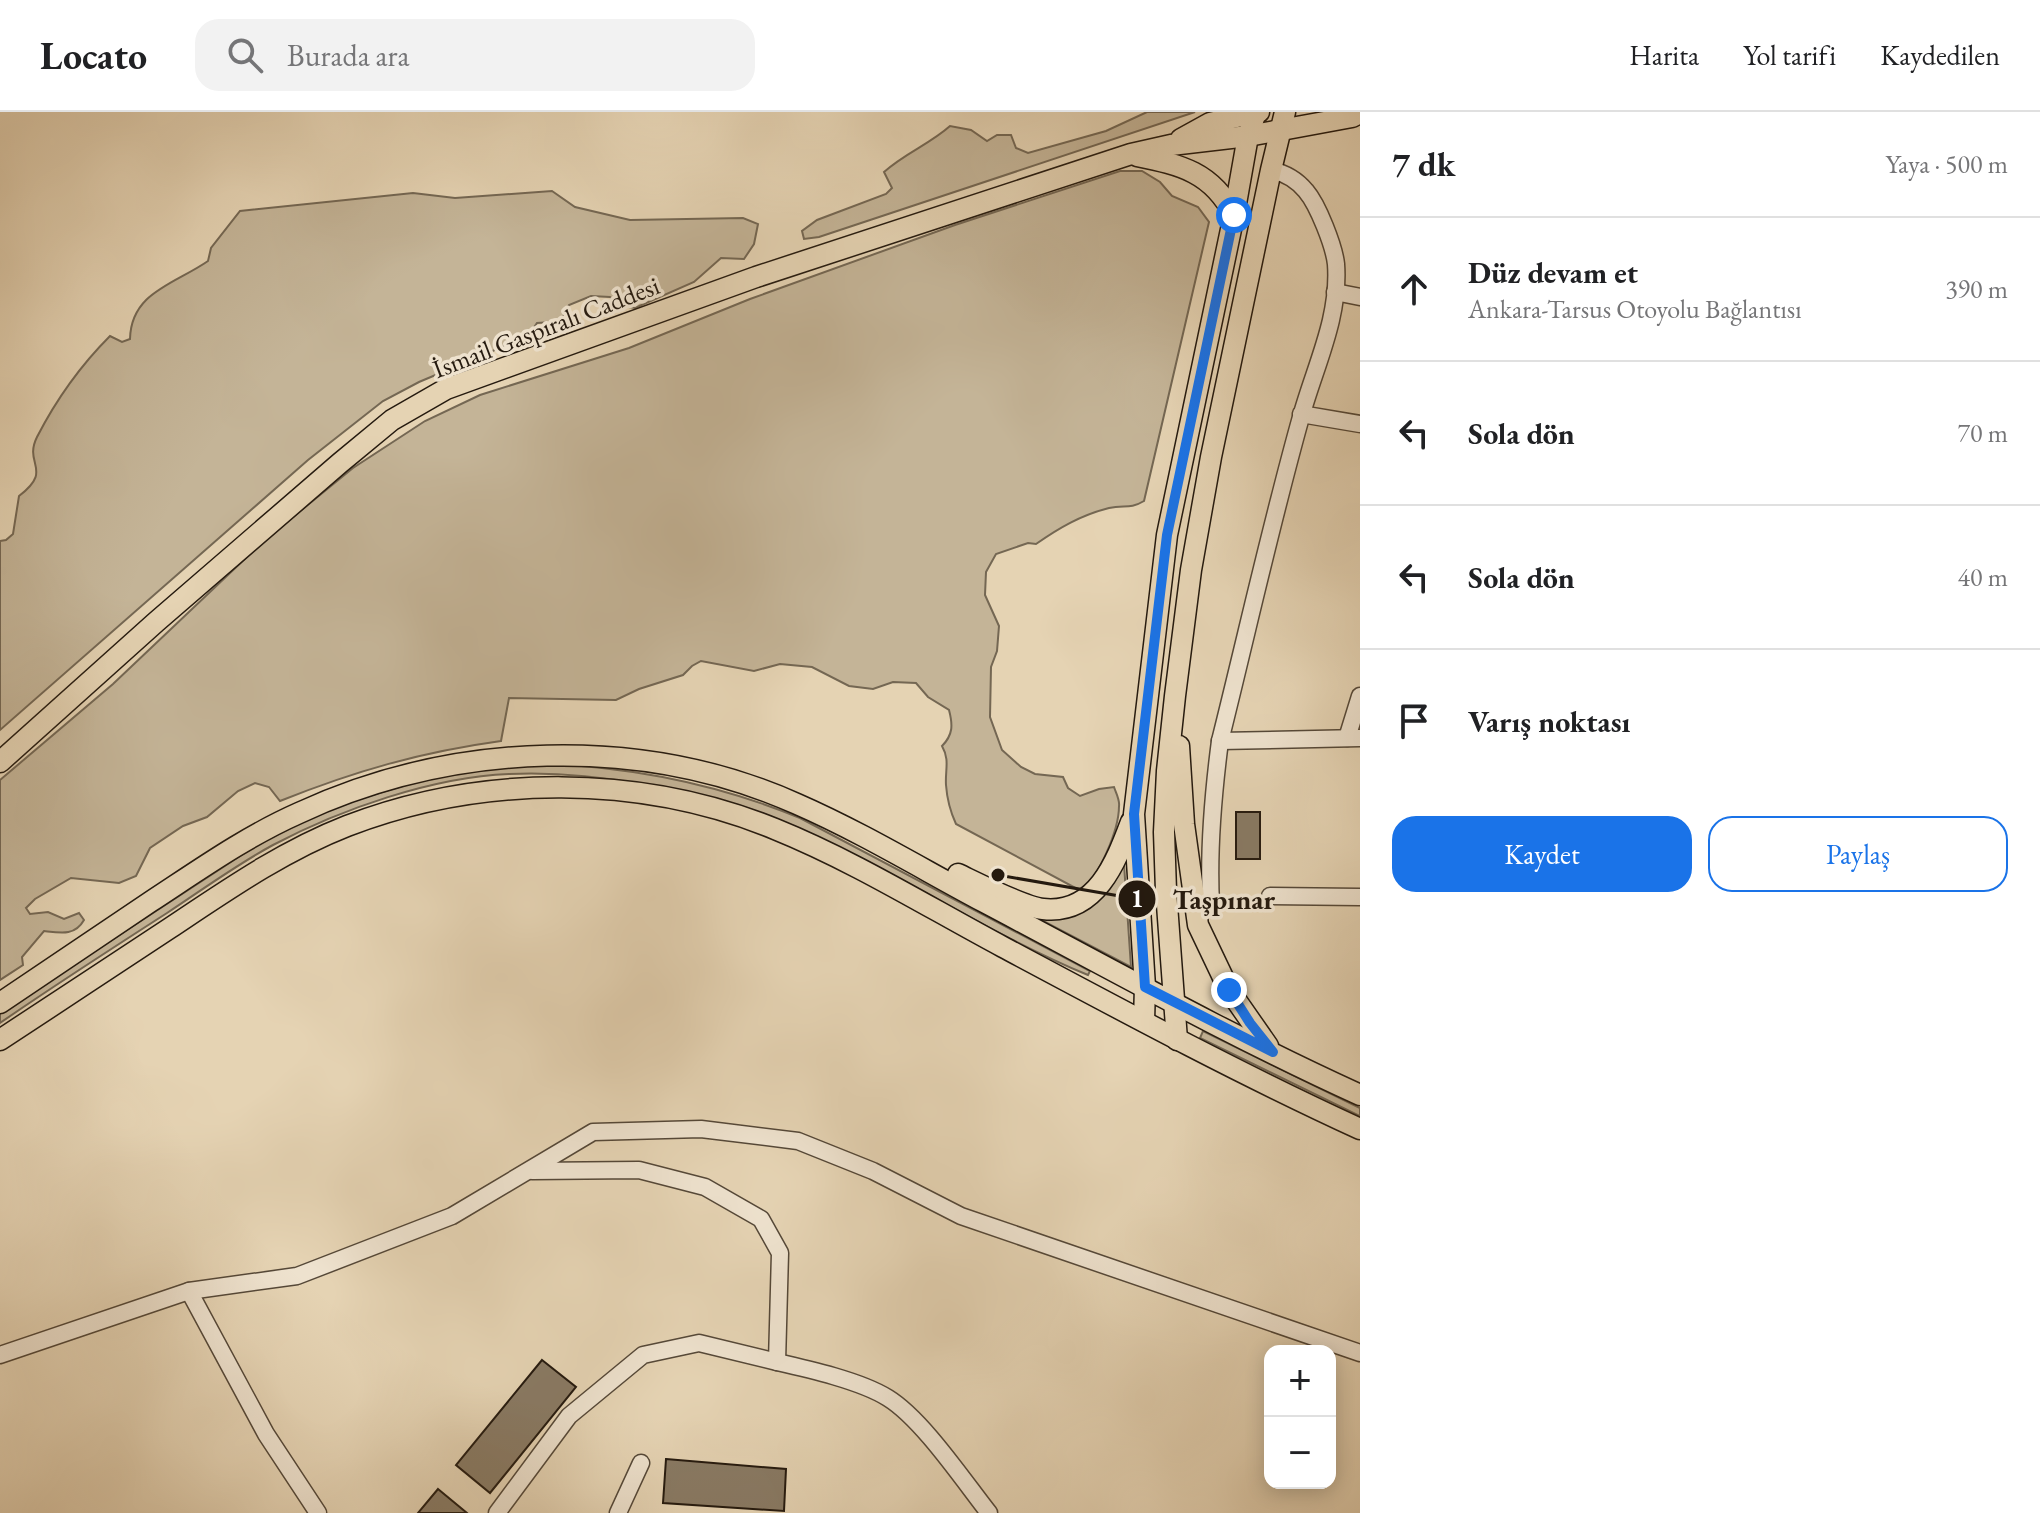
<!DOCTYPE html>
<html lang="tr">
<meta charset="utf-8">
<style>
body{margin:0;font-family:"EB Garamond",serif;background:#f2f2f2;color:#202124}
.controls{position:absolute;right:24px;bottom:24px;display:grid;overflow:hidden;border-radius:16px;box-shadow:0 4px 20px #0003}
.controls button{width:72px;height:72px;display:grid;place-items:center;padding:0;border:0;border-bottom:2px solid #e0e0e0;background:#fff;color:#202124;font:40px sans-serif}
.stop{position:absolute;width:24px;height:24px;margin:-18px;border:6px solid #1a73e8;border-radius:50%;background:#fff}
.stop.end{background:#1a73e8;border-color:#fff;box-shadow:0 2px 8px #0008}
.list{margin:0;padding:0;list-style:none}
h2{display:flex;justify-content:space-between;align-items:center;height:104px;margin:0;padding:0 32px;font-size:34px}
h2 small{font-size:26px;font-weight:400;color:#757577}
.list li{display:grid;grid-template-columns:52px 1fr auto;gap:24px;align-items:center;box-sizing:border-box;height:144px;padding:0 32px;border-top:2px solid #e0e0e0}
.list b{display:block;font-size:30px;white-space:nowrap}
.list p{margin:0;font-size:26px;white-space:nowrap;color:#757577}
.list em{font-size:26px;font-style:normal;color:#757577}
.actions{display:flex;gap:16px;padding:24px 32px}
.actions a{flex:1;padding:18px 0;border:2px solid #1a73e8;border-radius:24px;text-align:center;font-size:28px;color:#1a73e8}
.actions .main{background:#1a73e8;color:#fff}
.icon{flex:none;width:44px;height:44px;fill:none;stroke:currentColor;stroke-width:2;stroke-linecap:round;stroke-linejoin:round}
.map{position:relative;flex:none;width:1360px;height:1401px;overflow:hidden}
header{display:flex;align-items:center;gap:48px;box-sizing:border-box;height:112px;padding:0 40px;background:#fff;border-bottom:2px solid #e0e0e0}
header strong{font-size:38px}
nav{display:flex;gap:44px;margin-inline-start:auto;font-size:28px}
.search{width:560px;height:72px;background:#f2f2f2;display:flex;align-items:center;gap:20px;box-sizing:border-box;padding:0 28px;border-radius:24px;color:#757577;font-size:30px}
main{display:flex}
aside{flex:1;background:#fff}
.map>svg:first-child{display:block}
.green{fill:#c4b497;stroke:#746753;stroke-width:2}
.building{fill:#897a64;stroke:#251a0f;stroke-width:2}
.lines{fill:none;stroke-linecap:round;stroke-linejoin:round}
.minor-casing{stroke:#554838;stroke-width:19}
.major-casing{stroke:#251a0f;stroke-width:23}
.minor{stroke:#eee2ce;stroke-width:16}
.major{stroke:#e5d3b3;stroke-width:20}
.route{stroke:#1a73e8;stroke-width:10}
.labels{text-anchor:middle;stroke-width:7;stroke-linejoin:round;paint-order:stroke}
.street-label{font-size:26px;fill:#251a0f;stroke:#eee2ce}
.leader{fill:none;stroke:#251a0f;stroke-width:3}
.callout-dot{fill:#251a0f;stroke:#eee2ce;stroke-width:3}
.mark-label{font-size:24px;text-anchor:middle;font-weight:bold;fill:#fff}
.callout-label{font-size:28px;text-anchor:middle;font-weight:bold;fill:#251a0f;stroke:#eee2ce;stroke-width:7;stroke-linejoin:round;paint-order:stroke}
</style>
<header>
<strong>Locato</strong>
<div class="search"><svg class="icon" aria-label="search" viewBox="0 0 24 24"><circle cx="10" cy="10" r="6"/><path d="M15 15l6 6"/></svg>Burada ara</div>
<nav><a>Harita</a><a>Yol tarifi</a><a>Kaydedilen</a></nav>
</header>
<main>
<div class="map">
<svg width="1360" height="1401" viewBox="0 0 1360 1401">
<rect width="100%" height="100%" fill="#e5d3b3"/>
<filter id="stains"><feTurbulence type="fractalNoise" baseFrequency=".0025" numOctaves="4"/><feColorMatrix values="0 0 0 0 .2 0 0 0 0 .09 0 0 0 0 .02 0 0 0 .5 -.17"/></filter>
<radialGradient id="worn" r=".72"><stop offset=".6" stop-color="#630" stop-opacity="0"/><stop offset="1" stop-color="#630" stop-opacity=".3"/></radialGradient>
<g class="green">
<path d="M 1147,0 L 1195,0 L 819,125 L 804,127 L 802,119 L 817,108 L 886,82 L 892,76 L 884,60 C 905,41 930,32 950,14 L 971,18 L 987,29 L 997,23 L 1011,23 L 1016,36 L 1028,41 L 1106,19 Z"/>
<path d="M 1120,59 L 1142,59 L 1160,70 L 1172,84 L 1198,95 L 1209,110 L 1144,389 C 1129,398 1124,392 1109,396 C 1081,403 1059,416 1036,432 L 1028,431 L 996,442 L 986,460 L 985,483 L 999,514 L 997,539 L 991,555 L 990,605 L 1002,638 L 1021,655 L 1035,662 L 1063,665 L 1068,676 L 1080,684 L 1099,677 L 1114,675 C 1116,681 1120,688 1119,694 C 1119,718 1099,765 1081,779 L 956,712 C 950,699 947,687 946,673 C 945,658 950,648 942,634 C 953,623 953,613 949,598 L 928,585 L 916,571 L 893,570 L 873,577 L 849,574 L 812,555 L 780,552 L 754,559 L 701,549 L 692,554 L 683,563 L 639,577 L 616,588 L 509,586 L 501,629 C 421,640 355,659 280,689 L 269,675 L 255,671 L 238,679 L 207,705 L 183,714 L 150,736 L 136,764 L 119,771 L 71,766 L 35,787 L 26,796 L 30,802 L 48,800 L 64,807 L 79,801 L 84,808 C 75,824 61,821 44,819 L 22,845 L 23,853 L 0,868 L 0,668 L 113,572 L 266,427 L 353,356 L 425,309 L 480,283 L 629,236 L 750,187 L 955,113 Z"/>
<path d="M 552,79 L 575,95 L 630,108 L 743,106 L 758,112 L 754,132 L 744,147 L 721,146 L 694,170 L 635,196 L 622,194 L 610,185 L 591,184 L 569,193 L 562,206 L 553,210 L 537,211 L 528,224 L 419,270 L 383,289 L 308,348 L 0,618 L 0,429 L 6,428 L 13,422 L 19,384 C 54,357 23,353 37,325 C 56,288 81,253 110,224 L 122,230 L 130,227 C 131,180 175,172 208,149 L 211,136 L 240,99 L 413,81 L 455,86 Z"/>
<path d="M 551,652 C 638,656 720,673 800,706 L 1090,859 L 1088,863 C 977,817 877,746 764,702 C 724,687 683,678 641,672 C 597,664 554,660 509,662 C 433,665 341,697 273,733 C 236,753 202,778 167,801 C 111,837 55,873 0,911 L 0,901 L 275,721 L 329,696 L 449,660 Z"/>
<path d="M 1124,752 L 1131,855 L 1022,798 L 1051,806 Z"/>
<path d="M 1203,919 L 1360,996 L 1360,1004 L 1200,926 Z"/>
</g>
<g class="building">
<rect x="1236" y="700" width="24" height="47"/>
<path d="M 542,1248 L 576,1275 L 490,1381 L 456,1353 Z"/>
<path d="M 666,1347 L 786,1357 L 784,1399 L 663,1391 Z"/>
<path d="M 438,1377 L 467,1401 L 418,1401 Z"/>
</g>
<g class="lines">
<g class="minor-casing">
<g id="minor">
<path d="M 1335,180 L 1360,185"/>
<path d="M 1301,302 L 1360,312"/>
<path d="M 1347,626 L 1360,584"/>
<path d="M 1220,629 L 1360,626"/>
<path d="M 1270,784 L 1360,785"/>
<path d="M 1211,792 C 1208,737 1213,683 1220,629 C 1247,521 1271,412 1301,305 C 1315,254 1340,206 1336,152 C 1334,134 1318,93 1306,79 C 1297,68 1285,61 1271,58"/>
<path d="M 532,1059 L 639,1058 L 705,1075 L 761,1107 L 780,1141 L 777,1250 C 808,1257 861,1269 888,1286 C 922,1307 963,1368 989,1401"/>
<path d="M 189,1179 L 266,1322 L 318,1401"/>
<path d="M 0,1243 L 189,1179 L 297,1164 L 452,1104 L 593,1020 L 701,1017 L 798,1029 L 873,1059 L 961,1104 L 1360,1241"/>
<path d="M 497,1401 L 569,1304 L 643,1243 L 699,1231 L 777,1250"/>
<path d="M 618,1401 L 641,1351"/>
</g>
</g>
<g class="major-casing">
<g id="major">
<path d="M 1181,27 L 1210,11 L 1259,0"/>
<path d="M 1137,44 C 1181,53 1212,60 1234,103"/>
<path d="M 1179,634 L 1184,712 L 1198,813 L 1229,878 L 1268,934"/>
<path d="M 0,650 L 156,510 L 340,351 L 392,308 L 446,277 L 756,165 L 1131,42 L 1171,33 L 1248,24 L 1352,5 L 1360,1"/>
<path d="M 958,762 C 977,771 1024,795 1043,797 C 1096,803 1116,750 1131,710"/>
<path d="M 0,891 C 50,857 100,824 150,790 C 199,758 245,725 299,701 C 452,630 641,622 797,692 C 861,720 922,757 984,790 C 1109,856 1232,925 1360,983"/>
<path d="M 1144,909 L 1145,875 L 1134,702 L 1167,423 L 1234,103 L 1248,24 L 1256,0"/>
<path d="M 0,928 C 57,891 113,853 170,816 C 227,778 283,739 347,714 C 482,662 641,662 775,717 C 854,749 928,795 1003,835 C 1121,898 1238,961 1360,1017"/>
<path d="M 1177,928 L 1166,779 L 1164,720 L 1167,659 L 1175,584 L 1191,458 L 1211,345 L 1271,58 L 1285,0"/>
</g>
</g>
<use href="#minor" class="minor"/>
<use href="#major" class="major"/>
</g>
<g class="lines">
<path class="route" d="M 1229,878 L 1250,911 L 1273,940 L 1145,875 L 1134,702 L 1167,423 L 1234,103"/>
</g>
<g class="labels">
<g class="street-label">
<text transform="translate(546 215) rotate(-21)" y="9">İsmail Gaspıralı Caddesi</text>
</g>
</g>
<path class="leader" d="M998 763L1137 787"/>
<g class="callout-dot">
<circle cx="998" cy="763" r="8"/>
<circle cx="1137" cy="787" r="20"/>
</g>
<g class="mark-label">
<text x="1137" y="795">1</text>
</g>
<g class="callout-label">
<text x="1224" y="797">Taşpınar</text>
</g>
<rect width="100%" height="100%" filter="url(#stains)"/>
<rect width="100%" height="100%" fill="url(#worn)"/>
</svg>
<div class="controls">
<button>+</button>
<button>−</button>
</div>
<div class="stop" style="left:1234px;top:103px"></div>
<div class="stop end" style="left:1229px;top:878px"></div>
</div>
<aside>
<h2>7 dk<small>Yaya · 500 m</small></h2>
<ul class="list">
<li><svg class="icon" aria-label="ahead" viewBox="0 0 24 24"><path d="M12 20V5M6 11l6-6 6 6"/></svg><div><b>Düz devam et</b><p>Ankara-Tarsus Otoyolu Bağlantısı</p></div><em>390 m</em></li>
<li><svg class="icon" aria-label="left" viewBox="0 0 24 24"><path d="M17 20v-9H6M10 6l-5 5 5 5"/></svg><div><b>Sola dön</b></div><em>70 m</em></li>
<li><svg class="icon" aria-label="left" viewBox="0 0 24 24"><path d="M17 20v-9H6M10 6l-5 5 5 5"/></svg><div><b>Sola dön</b></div><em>40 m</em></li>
<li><svg class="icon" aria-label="arrive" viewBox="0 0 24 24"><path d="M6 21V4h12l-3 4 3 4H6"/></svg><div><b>Varış noktası</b></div></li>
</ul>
<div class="actions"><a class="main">Kaydet</a><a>Paylaş</a></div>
</aside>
</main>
